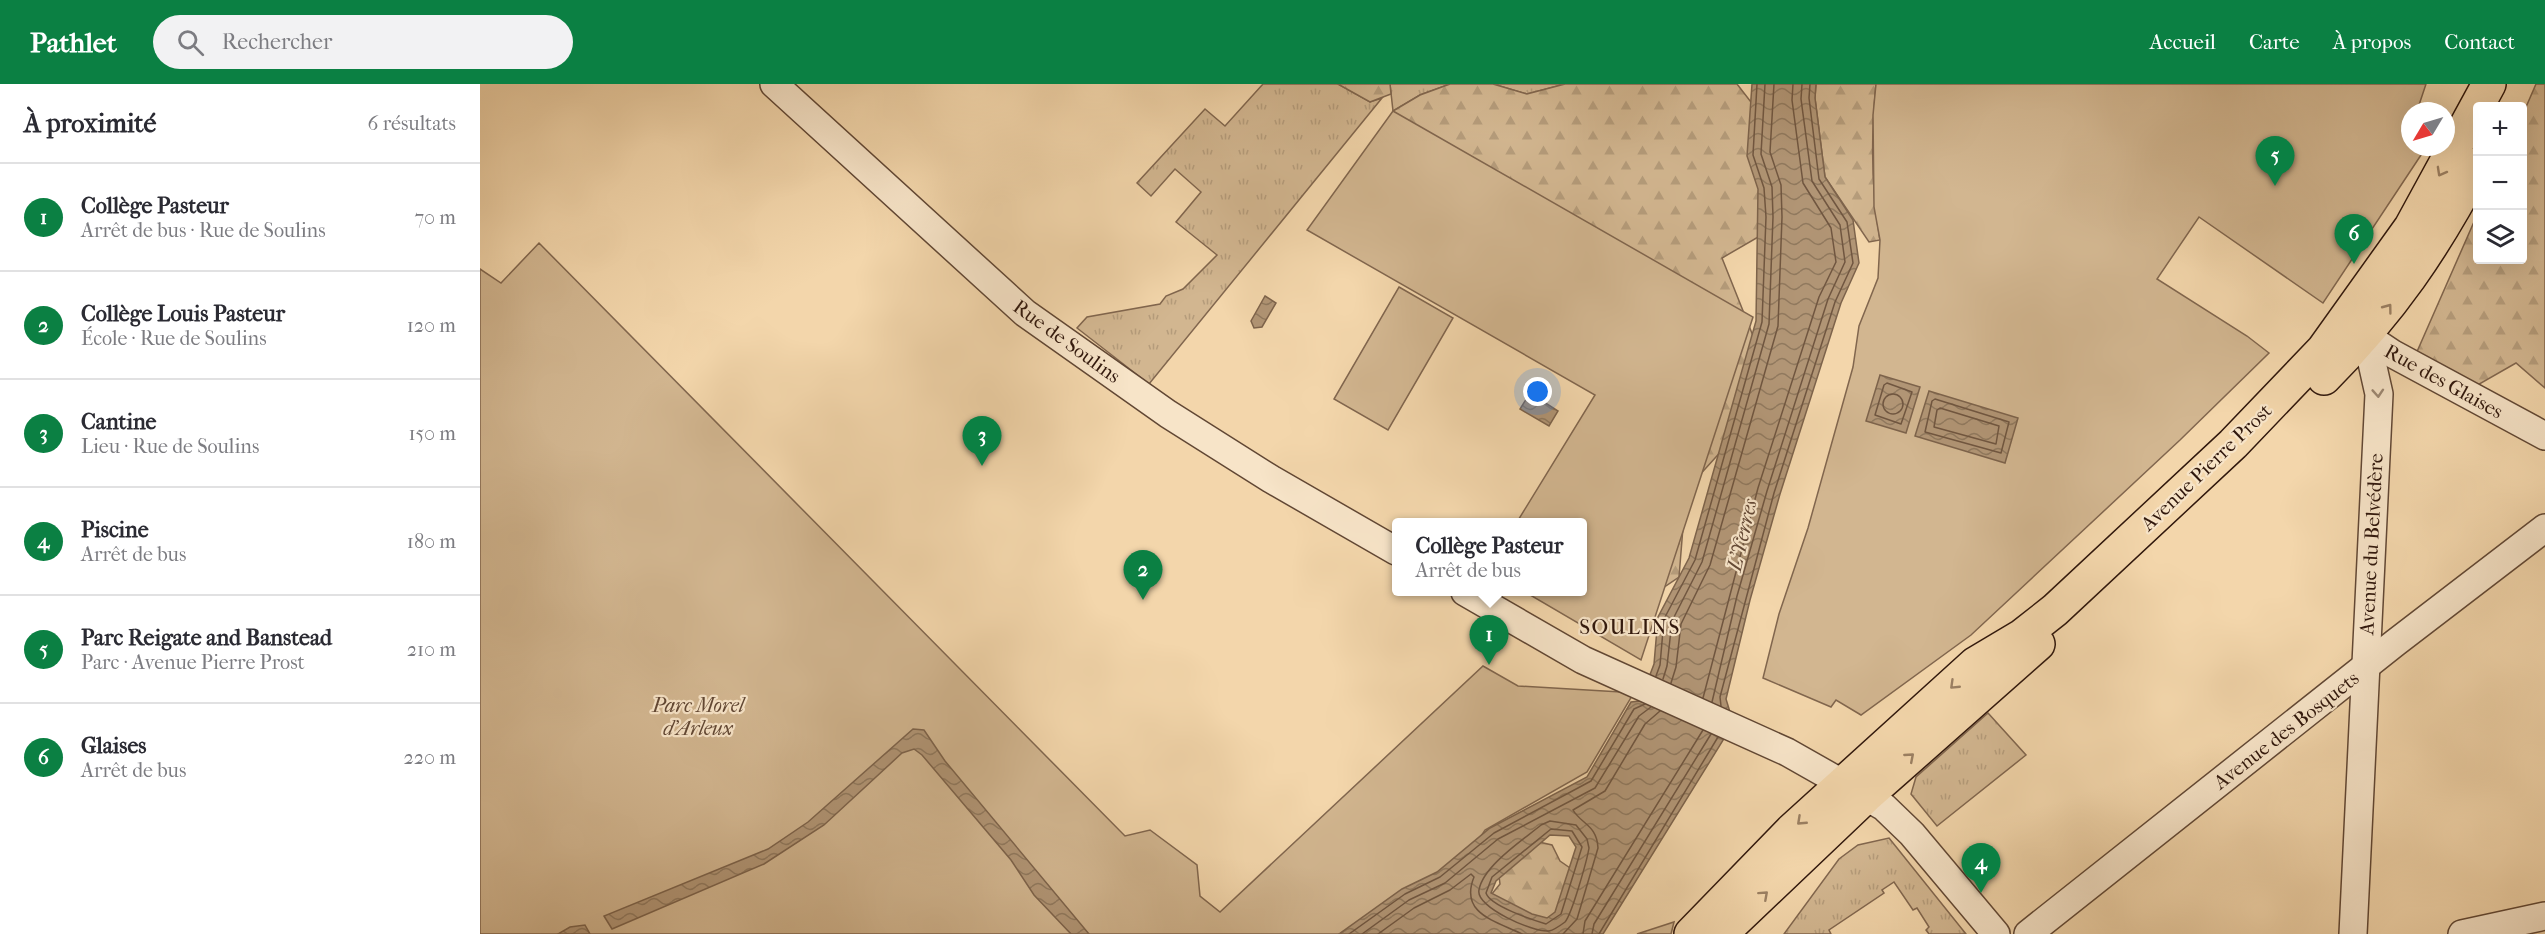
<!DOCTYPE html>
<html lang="fr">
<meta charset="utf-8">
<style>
body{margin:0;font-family:"IM FELL French Canon",serif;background:#f2f2f3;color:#2b2b33}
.controls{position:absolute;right:18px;top:18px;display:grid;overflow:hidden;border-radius:6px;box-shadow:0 6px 24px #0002}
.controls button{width:54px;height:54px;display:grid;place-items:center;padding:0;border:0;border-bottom:2px solid #e1e1e2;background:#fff;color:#2b2b33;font:30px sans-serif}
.compass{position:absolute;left:1921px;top:18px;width:54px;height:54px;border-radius:50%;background:#fff;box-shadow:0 6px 24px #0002;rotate:232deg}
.you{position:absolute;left:1058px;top:308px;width:21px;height:21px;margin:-15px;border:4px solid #fff;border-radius:50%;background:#1a73e8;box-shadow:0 0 0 9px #1a73e833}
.badge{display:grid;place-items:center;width:39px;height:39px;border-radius:50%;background:#0b8043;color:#fff;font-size:20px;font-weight:700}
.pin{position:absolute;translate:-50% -50px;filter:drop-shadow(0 2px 3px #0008)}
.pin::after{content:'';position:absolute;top:32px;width:21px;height:18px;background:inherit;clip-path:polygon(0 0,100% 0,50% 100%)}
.popup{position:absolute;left:912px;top:434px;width:195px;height:78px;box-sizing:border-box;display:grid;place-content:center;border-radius:6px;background:#fff;filter:drop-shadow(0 2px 4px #0005);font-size:20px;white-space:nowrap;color:#7c7c81}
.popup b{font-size:22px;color:#2b2b33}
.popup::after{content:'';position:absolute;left:50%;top:100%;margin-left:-12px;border:12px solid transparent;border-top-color:#fff}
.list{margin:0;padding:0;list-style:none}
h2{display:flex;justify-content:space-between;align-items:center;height:78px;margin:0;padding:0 24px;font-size:26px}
h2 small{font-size:20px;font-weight:400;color:#7c7c81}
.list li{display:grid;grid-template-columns:39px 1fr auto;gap:18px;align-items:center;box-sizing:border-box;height:108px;padding:0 24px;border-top:2px solid #e1e1e2}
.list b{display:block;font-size:22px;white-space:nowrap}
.list p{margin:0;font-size:20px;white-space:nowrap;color:#7c7c81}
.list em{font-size:20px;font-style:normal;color:#7c7c81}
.icon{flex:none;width:33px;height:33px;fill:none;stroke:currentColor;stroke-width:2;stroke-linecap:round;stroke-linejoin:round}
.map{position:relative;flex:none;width:2065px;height:850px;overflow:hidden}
header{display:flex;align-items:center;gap:36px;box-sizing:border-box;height:84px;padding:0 30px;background:#0b8043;color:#fff}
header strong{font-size:28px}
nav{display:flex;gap:33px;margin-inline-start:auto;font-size:21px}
.search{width:420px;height:54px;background:#f2f2f3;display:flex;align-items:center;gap:15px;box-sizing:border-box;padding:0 21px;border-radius:33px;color:#7c7c81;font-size:22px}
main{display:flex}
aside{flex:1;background:#fff}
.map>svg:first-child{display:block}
.grass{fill:url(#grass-tufts);stroke:#81664e;stroke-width:1.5}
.forest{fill:url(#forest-firs);stroke:#81664e;stroke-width:1.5}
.park{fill:#d2b690;stroke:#81664e;stroke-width:1.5}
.water{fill:url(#water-waves);stroke:#7d634b;stroke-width:1.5;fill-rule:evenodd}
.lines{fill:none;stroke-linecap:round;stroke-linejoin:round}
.shore{stroke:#705640;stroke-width:1.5}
.minor-casing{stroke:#614734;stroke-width:30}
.major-casing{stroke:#30170c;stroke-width:36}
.minor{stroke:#f7e4c8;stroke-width:27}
.major{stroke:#f3d6ab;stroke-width:33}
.oneway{stroke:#9b8063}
.oneway2{stroke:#9d8873}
.labels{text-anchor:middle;stroke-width:4.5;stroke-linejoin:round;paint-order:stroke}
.street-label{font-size:20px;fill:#30170c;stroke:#f7e4c8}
.park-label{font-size:20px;font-style:italic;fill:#614734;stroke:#f7e4c8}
.water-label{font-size:21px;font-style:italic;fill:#644936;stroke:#f7e4c8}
.neighbourhood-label{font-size:21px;letter-spacing:1.5px;fill:#30170c;stroke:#f7e4c8}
</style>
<header>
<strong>Pathlet</strong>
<div class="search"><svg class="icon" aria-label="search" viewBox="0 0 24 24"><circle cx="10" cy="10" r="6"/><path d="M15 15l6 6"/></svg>Rechercher</div>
<nav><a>Accueil</a><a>Carte</a><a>À propos</a><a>Contact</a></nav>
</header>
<main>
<aside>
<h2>À proximité<small>6 résultats</small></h2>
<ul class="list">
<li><span class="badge">1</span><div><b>Collège Pasteur</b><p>Arrêt de bus · Rue de Soulins</p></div><em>70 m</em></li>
<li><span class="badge">2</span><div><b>Collège Louis Pasteur</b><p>École · Rue de Soulins</p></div><em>120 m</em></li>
<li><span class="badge">3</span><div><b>Cantine</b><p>Lieu · Rue de Soulins</p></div><em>150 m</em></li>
<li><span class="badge">4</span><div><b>Piscine</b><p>Arrêt de bus</p></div><em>180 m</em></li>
<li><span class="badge">5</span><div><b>Parc Reigate and Banstead</b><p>Parc · Avenue Pierre Prost</p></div><em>210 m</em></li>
<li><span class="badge">6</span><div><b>Glaises</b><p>Arrêt de bus</p></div><em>220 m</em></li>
</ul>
</aside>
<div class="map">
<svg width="2065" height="850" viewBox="0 0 2065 850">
<defs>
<pattern id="grass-tufts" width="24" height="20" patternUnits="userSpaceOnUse" patternTransform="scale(1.5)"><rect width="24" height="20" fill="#d2b690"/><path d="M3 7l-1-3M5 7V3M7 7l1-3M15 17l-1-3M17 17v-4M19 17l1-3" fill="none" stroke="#b59c7b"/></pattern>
<pattern id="forest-firs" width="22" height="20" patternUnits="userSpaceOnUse" patternTransform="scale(1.5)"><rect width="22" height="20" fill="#d2b690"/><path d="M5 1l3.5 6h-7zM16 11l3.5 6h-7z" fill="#b59c7b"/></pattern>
<pattern id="water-waves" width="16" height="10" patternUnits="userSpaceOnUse" patternTransform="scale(1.5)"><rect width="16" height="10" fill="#b19575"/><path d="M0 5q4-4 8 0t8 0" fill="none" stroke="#90795e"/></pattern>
</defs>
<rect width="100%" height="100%" fill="#f3d6ab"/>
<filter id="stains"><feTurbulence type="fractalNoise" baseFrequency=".00333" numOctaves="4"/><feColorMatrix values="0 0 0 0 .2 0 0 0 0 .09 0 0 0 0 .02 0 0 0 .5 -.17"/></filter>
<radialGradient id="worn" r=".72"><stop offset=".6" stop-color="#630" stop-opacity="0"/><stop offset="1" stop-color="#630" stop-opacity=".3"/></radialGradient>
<g class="grass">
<path d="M 783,0 L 858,0 L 890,18 L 902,14 L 669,300 L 597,244 L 607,233 L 680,220 L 686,212 L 703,205 L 737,171 L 696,138 L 721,108 L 695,85 L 671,112 L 657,99 L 725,25 L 745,42 Z"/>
<path d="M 910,0 L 970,0 L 940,11 L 913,27 Z"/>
<path d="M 1013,0 L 1085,0 L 1047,10 Z"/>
<path d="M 1508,629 L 1546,671 L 1457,742 L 1431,710 L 1436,693 Z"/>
<path d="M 1409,754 L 1486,850 L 1449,850 L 1446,846 L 1449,843 L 1437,824 L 1433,826 L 1414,798 L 1402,806 L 1404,809 L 1349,846 L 1351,850 L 1304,850 L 1359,775 L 1378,761 Z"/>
</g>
<g class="forest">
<path d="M 858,0 L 910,0 L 911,10 L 890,18 Z"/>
<path d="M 970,0 L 1013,0 L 1047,10 L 1085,0 L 1257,0 L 1288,40 L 1292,145 L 1242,174 L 1287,287 L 1274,331 L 1206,406 L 1199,493 L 1168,514 L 1102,508 L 1177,249 L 913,27 L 940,11 Z"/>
<path d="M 1336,0 L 1396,0 C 1391,51 1391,105 1400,156 L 1389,158 L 1345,93 L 1335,14 Z"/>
<path d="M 2056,0 L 2065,0 L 2065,304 L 2036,279 L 1996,302 L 1936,270 L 1997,131 L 1998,176 L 2042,176 L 2043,30 Z"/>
<path d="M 1059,758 L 1072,761 L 1080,777 L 1093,786 L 1083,847 L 1011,811 L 1020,800 L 1019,792 Z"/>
<path d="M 1194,838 L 1191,850 L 1157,850 Z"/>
</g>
<g class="park">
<path d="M 1396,0 L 1946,0 L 1937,27 L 1930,27 L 1930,63 L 1939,63 L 1941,71 L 1843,219 L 1719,133 L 1677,195 L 1767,252 L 1789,269 L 1700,356 L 1491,551 L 1381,631 L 1356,616 L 1351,623 L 1283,594 L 1299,530 L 1328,444 L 1373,283 L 1379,242 L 1398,194 L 1400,156 L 1394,123 L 1393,31 Z"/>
<path d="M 913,27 L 1273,233 L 1161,576 L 1045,508 L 1102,508 L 1102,438 L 1037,438 L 1115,311 L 827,146 Z"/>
<path d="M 59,159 L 645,752 L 670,746 L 717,781 L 720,812 L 740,828 L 1003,582 L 1038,602 L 1141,608 L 1152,612 L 1107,688 L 1005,746 L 973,795 L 902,850 L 0,850 L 0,185 L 21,199 Z"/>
<path d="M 919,203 L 973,234 L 908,346 L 854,315 Z"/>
</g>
<g class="water">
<path d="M 1272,0 L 1336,0 L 1335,14 L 1345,93 L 1373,136 L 1379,179 L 1361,219 L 1300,410 L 1270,516 L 1246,615 L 1253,638 L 1250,645 L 1123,850 L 859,850 L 922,805 L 957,788 L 1010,744 L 1107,693 L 1151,618 L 1160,617 L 1174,580 L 1178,533 L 1209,474 L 1276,237 L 1278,105 L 1267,72 ZM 1070,751 L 1089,752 L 1096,763 L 1075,828 L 1067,834 L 1052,830 L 1011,809 L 1016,797 Z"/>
<path d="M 785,212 L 796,219 L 782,243 L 774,244 L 771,237 Z"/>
<path d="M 1400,291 L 1440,303 L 1426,349 L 1386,337 Z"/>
<path d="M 1449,307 L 1538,334 L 1525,379 L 1435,352 Z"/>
<path d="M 1050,309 L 1078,327 L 1069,342 L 1040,325 Z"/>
<path d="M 433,645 L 444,646 L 465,677 L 609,850 L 591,850 L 554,811 L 531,776 L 442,671 L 434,665 L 422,669 L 344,741 L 284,780 L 132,845 L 124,832 L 288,765 L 328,738 Z"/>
<path d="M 105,841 L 110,850 L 78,850 L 90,843 Z"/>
</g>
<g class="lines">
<g class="shore">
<path d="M 1407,299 L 1432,308 L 1421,340 L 1395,331 L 1404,301 Z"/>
<circle cx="1413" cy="320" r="10"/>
<path d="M 1455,315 L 1529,338 L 1521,369 L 1445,348 L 1452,317 Z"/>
<path d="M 1460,324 L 1519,342 L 1516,360 L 1454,343 L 1457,326 Z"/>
<path d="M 1176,592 L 1180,581 L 1184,535 L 1215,476 L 1282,238 L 1286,133 L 1284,104 L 1273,71 L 1277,0"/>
<path d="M 1183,595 L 1187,582 L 1192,537 L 1222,478 L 1289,240 L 1293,133 L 1292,103 L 1281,70 L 1285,0"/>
<path d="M 1191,599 L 1196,583 L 1201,540 L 1230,481 L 1298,242 L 1302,133 L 1301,101 L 1290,68 L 1294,0"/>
<path d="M 1223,614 L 1278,404 L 1339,213 L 1356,178 L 1351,144 L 1323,99 L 1312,16 L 1313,0"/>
<path d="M 1232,618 L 1257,512 L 1287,407 L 1348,215 L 1365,178 L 1360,141 L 1332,97 L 1321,15 L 1322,0"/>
<path d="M 1241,622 L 1240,613 L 1294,409 L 1355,218 L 1373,179 L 1367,138 L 1339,95 L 1329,14 L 1330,0"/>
<path d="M 1070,737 L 1096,741 L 1107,755 L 1109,764 C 1107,776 1092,830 1085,838 C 1081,841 1074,846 1069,847 C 1054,849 995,823 999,806 C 1003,782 1043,756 1061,741 Z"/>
<path d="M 1071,745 L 1092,747 L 1102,763 L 1081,830 L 1066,840 C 1053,836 1010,822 1006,809 L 1012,793 Z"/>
<path d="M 869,850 L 925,810 L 960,793 L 1014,749 L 1111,697 L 1154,625 L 1165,620"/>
<path d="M 882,850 L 929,816 L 965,799 L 1018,755 L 1115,704 L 1159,632 L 1171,623"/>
<path d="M 898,850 L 934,824 L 970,806 L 991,790 L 994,793 C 979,830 1016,837 1042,850"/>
<path d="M 1083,850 L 1097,835 L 1118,764 C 1117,741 1101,740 1093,726 L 1125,707 L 1165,640 L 1180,627"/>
<path d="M 1103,850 L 1105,837 L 1223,646"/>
<path d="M 1112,850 L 1114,840 L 1231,650"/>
<path d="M 1119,850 L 1238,653"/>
</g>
<g class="minor-casing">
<g id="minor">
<path d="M 294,0 L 545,229 L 688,330 L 791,395 L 916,467"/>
<path d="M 1880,248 L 1913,270 L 2065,352"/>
<path d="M 985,508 L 1103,576 L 1307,668 L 1404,723 L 1432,750 L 1516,850"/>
<path d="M 1548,850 L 1915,559 L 2065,444"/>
<path d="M 1873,850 L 1899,310 L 1886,252"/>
<path d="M 1982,850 L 2065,832"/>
</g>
</g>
<g class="major-casing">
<g id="major">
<path d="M 1844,294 C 1911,227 1954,164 1998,80"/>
<path d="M 1244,847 L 1386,712 L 1558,560"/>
<path d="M 1211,850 L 1312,746 L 1495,580 L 1542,552 L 1575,526 L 1753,360 L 1843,266 L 1931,143 L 2009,0"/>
</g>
</g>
<use href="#minor" class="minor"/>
<use href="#major" class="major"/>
</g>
<defs><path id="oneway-chevron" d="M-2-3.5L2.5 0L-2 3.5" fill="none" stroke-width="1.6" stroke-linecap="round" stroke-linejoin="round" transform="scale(1.5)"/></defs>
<g class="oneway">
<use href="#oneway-chevron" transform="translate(1961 88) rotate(119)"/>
<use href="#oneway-chevron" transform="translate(1908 224) rotate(-53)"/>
<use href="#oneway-chevron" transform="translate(1474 601) rotate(136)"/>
<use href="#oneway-chevron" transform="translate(1430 673) rotate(-41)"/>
<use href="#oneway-chevron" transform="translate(1321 737) rotate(137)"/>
<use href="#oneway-chevron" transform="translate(1284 811) rotate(-42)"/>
</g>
<use class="oneway2" href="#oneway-chevron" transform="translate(1898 309) rotate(86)"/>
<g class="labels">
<g class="street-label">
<text transform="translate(587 257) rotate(36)" y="7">Rue de Soulins</text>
<text transform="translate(1964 297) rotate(29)" y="7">Rue des Glaises</text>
<text transform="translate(1726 383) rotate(-44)" y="7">Avenue Pierre Prost</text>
<text transform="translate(1891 460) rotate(-87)" y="7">Avenue du Belvédère</text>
<text transform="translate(1806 646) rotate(-38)" y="7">Avenue des Bosquets</text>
</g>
<g class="park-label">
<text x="218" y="628">Parc Morel<tspan x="218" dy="23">d’Arleux</tspan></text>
</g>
<g class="water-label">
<text transform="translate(1262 451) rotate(-77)" y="7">L'Yerres</text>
</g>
<g class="neighbourhood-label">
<text x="1150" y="550">SOULINS</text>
</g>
</g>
<rect width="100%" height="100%" filter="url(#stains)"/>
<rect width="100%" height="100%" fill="url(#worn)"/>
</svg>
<div class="controls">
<button>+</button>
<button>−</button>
<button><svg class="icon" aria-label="layers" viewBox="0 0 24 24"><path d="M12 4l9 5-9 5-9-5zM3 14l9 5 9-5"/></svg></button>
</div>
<svg class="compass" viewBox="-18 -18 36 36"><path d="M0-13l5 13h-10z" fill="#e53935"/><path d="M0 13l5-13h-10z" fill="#7c7c81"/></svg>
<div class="you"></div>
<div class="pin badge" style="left:1009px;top:581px">1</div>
<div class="popup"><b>Collège Pasteur</b>Arrêt de bus</div>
<div class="pin badge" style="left:663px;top:516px">2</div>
<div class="pin badge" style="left:502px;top:382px">3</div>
<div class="pin badge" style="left:1501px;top:809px">4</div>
<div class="pin badge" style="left:1795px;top:102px">5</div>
<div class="pin badge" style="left:1874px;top:180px">6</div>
</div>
</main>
